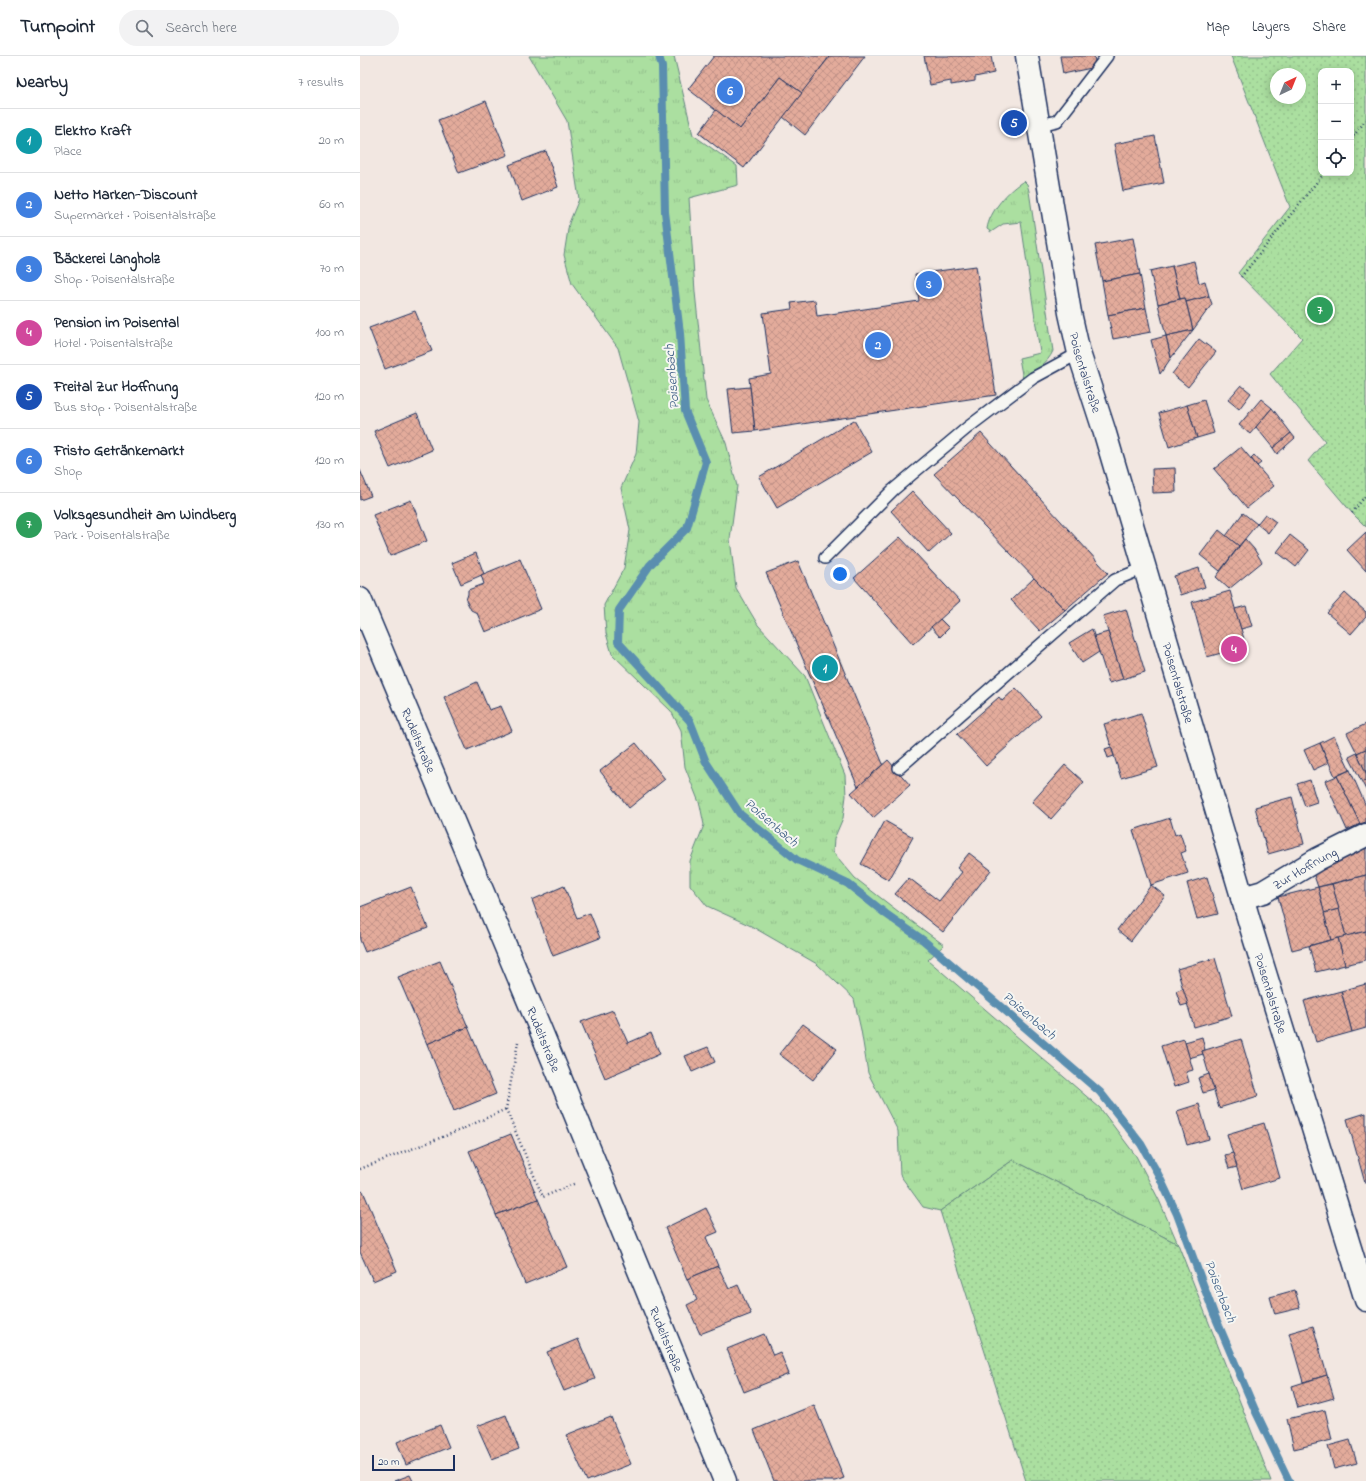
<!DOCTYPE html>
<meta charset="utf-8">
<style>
body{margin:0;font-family:"Indie Flower",sans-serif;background:#f2f2f3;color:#1f2937}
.controls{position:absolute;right:12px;top:12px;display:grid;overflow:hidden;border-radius:8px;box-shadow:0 2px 10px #0003}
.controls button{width:36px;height:36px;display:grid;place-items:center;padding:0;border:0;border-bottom:1px solid #e0e1e3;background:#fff;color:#1f2937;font:20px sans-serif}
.compass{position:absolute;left:910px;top:12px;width:36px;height:36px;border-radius:50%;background:#fff;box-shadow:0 2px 10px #0003;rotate:43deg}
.scale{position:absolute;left:12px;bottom:10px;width:83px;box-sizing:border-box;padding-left:4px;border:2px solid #1b2f5e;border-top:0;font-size:11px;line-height:14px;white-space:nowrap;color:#1b2f5e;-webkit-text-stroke:3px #f6f6f2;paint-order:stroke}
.you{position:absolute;left:480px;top:518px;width:14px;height:14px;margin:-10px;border:3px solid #fff;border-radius:50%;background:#1a73e8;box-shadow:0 0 0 6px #1a73e833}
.badge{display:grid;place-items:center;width:26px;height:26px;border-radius:50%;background:#1a73e8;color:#fff;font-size:13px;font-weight:700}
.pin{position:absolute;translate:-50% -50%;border:2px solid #fff;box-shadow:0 1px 4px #0006}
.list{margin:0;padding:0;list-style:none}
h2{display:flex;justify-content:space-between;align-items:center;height:52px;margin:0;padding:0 16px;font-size:17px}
h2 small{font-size:13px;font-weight:400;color:#747a83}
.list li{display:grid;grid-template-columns:26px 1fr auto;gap:12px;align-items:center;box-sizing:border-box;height:64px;padding:0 16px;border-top:1px solid #e0e1e3}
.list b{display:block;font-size:15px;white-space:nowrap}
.list p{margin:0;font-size:13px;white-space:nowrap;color:#747a83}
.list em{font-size:13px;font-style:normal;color:#747a83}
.icon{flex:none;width:22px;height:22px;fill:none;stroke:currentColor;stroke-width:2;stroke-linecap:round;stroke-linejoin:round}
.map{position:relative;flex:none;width:1006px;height:1425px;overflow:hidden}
header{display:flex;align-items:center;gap:24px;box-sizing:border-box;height:56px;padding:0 20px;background:#fff;border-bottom:1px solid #e0e1e3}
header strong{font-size:19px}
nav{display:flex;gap:22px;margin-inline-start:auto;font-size:14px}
.search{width:280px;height:36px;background:#f2f2f3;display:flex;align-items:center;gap:10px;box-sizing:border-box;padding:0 14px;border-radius:22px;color:#747a83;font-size:15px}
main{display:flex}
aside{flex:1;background:#fff}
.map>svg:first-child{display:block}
.grass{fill:url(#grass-tufts);stroke:#63877f}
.garden{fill:url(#garden-dots);stroke:#63877f;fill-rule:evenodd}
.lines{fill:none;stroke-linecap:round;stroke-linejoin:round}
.stream{stroke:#5a8eaf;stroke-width:8}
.building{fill:url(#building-cross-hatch);stroke:#1b2f5e}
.service-casing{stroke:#1b2f5e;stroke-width:14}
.minor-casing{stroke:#1b2f5e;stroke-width:25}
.secondary-casing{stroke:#1b2f5e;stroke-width:25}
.path{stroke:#1b2f5e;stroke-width:2.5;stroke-dasharray:1 3;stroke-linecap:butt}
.service{stroke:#f6f6f2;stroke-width:11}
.minor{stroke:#f6f6f2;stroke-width:22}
.secondary{stroke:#f6f6f2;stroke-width:22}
.labels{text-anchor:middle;stroke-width:4;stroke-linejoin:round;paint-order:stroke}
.street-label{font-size:13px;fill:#1b2f5e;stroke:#f6f6f2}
.water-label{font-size:14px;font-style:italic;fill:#355780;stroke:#f6f6f2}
</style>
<header>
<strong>Turnpoint</strong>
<div class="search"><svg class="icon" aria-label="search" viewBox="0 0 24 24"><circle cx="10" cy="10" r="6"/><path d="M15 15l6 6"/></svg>Search here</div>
<nav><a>Map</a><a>Layers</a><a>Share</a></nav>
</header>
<main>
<aside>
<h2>Nearby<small>7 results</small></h2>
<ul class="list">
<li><span class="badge" style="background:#0f9aa8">1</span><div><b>Elektro Kraft</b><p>Place</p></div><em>20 m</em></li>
<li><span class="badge" style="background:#3f7fe0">2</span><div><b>Netto Marken-Discount</b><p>Supermarket · Poisentalstraße</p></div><em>60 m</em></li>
<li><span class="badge" style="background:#3f7fe0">3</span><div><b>Bäckerei Langholz</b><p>Shop · Poisentalstraße</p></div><em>70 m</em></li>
<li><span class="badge" style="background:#d1479c">4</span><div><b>Pension im Poisental</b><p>Hotel · Poisentalstraße</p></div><em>100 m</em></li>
<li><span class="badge" style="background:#1a4fb4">5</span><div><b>Freital Zur Hoffnung</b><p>Bus stop · Poisentalstraße</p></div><em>120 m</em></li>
<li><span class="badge" style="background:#3f7fe0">6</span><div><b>Fristo Getränkemarkt</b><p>Shop</p></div><em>120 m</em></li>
<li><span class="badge" style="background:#2e9e5b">7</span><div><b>Volksgesundheit am Windberg</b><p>Park · Poisentalstraße</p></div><em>130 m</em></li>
</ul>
</aside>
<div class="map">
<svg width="1006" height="1425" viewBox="0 0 1006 1425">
<defs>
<pattern id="grass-tufts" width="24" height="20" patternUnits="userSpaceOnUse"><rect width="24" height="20" fill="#abdfa0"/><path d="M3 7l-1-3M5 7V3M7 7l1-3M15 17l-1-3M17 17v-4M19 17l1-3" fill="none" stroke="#93c08c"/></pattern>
<pattern id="garden-dots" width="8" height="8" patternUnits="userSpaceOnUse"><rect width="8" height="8" fill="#abdfa0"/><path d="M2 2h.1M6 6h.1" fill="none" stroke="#93c08c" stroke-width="1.8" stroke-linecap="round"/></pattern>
<pattern id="building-cross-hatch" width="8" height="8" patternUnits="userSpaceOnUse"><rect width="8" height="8" fill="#e3ab9b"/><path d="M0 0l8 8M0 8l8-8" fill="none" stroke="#c29388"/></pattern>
</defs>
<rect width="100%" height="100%" fill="#f2e7e1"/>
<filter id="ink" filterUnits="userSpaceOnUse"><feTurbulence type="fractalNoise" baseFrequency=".025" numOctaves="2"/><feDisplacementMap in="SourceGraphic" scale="8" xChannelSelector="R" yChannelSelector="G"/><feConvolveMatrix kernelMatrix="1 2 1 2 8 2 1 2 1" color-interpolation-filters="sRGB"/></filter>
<g filter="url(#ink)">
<g class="grass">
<path d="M 169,0 L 314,0 L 333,79 L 377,110 L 378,129 L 329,142 L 335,236 L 346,344 L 366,387 L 377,430 L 370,483 L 376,532 L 398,569 L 445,620 L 485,719 L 486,740 L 483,762 L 474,783 L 473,796 L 495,822 L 539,856 L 584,889 L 568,904 L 740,1052 L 776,1100 L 799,1144 L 818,1188 L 653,1104 L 580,1155 L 563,1151 L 540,1119 L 538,1075 L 508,1017 L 501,974 L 494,943 L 457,908 L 391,870 L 347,850 L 330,829 L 330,805 L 344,769 L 340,749 L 325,711 L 321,674 L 311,655 L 252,598 L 246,577 L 244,549 L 264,512 L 270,474 L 261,432 L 276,398 L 279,366 L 258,292 L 212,228 L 204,199 L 209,167 L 219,143 L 207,65 Z"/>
<path d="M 664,125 L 667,128 L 669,135 L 693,295 C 688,307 674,316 663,324 L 659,302 L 680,297 L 661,166 L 643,168 L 631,176 L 627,173 C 629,156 649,133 664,125 Z"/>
</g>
<g class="garden">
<path d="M 871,0 L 1006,0 L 1006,471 L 992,457 L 948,405 L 965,385 L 910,318 L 942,282 L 878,217 L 930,151 ZM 961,15 L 991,15 L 991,117 L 961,117 ZM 916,18 L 940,18 L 940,42 L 916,42 Z"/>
<path d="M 653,1104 L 818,1188 L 911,1425 L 666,1425 L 580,1155 Z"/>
</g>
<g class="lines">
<path class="stream" d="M 299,0 L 302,11 L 305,156 L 320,277 L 325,355 L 346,406 L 327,472 L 290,509 L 259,554 L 258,586 L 330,665 L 346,706 L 380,758 L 437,804 L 488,828 L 526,858 L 563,884 L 740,1036 L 781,1088 L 798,1118 L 817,1158 L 854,1258 L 895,1354 L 929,1425"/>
</g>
<g class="building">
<path d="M 354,0 L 467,0 L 469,1 L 442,37 L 420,21 L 380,73 L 328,33 Z"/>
<path d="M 470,0 L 505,0 L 445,79 L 423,61 Z"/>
<path d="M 564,0 L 631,0 L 634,17 L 615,21 L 615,25 L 591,29 L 591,25 L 570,29 Z"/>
<path d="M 700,0 L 734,0 L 736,11 L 703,18 Z"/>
<path d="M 420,21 L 442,37 L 384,112 L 339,77 L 356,54 L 380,73 Z"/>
<path d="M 126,45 L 148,99 L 99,117 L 78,64 Z"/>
<path d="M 795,80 L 804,127 L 763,135 L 754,88 Z"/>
<path d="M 186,95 L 198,131 L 162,145 L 149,109 Z"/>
<path d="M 773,182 L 780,218 L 742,225 L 735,189 Z"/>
<path d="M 834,205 L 839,227 L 845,225 L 849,240 L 826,246 L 825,242 L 820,243 L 812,210 Z"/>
<path d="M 616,210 L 636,339 L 395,375 L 389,322 L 411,318 L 403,257 L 432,253 L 431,247 L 455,244 L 457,260 L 559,245 L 555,218 Z"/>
<path d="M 812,210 L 820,243 L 798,248 L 790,215 Z"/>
<path d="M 780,218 L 786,252 L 748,259 L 742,225 Z"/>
<path d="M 849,240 L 852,248 L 833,274 L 826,246 Z"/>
<path d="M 825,242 L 833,274 L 806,280 L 798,248 Z"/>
<path d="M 786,252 L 791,276 L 753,283 L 748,259 Z"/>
<path d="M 55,255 L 72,295 L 25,313 L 9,272 Z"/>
<path d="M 833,274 L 811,302 L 806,280 Z"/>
<path d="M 806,280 L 811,302 L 800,318 L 791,284 Z"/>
<path d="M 839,283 L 856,296 L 828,331 L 812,318 Z"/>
<path d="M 881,329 L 891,337 L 879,353 L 868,344 Z"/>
<path d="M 390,331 L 395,375 L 373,377 L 368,333 Z"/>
<path d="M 901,343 L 912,352 L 890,378 L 879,369 Z"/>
<path d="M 844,344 L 854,377 L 837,382 L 827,349 Z"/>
<path d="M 827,349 L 837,382 L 809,391 L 799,357 Z"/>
<path d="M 912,352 L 931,377 L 913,392 L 896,371 Z"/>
<path d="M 57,357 L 72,394 L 30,412 L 14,375 Z"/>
<path d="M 494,364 L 512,396 L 417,452 L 399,421 Z"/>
<path d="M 621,377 L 748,517 L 705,554 L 574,418 Z"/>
<path d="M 931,377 L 935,382 L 917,398 L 913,392 Z"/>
<path d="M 881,391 L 914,430 L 887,452 L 854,413 Z"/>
<path d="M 894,399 L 901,407 L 897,410 L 891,402 Z"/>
<path d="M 815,412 L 816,436 L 793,437 L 792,413 Z"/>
<path d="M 0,414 L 11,440 L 0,444 Z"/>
<path d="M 552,435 L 591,477 L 569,497 L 531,455 Z"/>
<path d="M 51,444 L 67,485 L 30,500 L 13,459 Z"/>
<path d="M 883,457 L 897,468 L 879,490 L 866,480 Z"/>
<path d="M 905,458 L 916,466 L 908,477 L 897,468 Z"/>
<path d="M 859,474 L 879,490 L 860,515 L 840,499 Z"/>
<path d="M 1006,476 L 1006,515 L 987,494 Z"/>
<path d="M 930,479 L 949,494 L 936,511 L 917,496 Z"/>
<path d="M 540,481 L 600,545 L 553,588 L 494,522 Z"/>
<path d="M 885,483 L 894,493 L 902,506 L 869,533 L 856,521 Z"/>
<path d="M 116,497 L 124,518 L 101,528 L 92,507 Z"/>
<path d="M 160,503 L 181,553 L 125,576 L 117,557 L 111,554 L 106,544 L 108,538 L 108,534 L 124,528 L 121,519 Z"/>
<path d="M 438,505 L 523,708 L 498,731 L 406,517 Z"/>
<path d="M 839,512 L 845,531 L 820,539 L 814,520 Z"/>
<path d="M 674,522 L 705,554 L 680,575 L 651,544 Z"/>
<path d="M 870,535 L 886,590 L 847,601 L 832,546 Z"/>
<path d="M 985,537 L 1006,556 L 1006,561 L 991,578 L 967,557 Z"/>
<path d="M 886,550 L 892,570 L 881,573 L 875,553 Z"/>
<path d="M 766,553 L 785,616 L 763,623 L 743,560 Z"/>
<path d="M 580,563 L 589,572 L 580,581 L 571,571 Z"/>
<path d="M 732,573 L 739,596 L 722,607 L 709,587 Z"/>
<path d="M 748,576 L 763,623 L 749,627 L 734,580 Z"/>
<path d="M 117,626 L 129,654 L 141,650 L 152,675 L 107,694 L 84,641 Z"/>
<path d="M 656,632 L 681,660 L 626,710 L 597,678 L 639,641 L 642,645 Z"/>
<path d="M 781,657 L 798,711 L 761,722 L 744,668 Z"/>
<path d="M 1006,668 L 1006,693 L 997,697 L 987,677 Z"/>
<path d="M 974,680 L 990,714 L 975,720 L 960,687 Z"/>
<path d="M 276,687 L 305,723 L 269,752 L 240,715 Z"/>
<path d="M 960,687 L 968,707 L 953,714 L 944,694 Z"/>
<path d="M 751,691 L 754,700 L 748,702 L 745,693 Z"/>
<path d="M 1006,693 L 1006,717 L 997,697 Z"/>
<path d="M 997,697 L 1006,717 L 1006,734 L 989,701 Z"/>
<path d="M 528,704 L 550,729 L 513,762 L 491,737 Z"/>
<path d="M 705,709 L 724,726 L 691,763 L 672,746 Z"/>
<path d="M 990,714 L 1006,750 L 1006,766 L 1000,768 L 977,720 Z"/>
<path d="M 977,720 L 1000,768 L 987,774 L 965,725 Z"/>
<path d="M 950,724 L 957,746 L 945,750 L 937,728 Z"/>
<path d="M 932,741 L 944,788 L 908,798 L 895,751 Z"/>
<path d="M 810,762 L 815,779 L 820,777 L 826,795 L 821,797 L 828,817 L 791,829 L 773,774 Z"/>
<path d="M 525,765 L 553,781 L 529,824 L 501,808 Z"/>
<path d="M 1006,791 L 1006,819 L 958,831 L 952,814 Z"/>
<path d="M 609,797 L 631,814 L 583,876 L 535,838 L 549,822 L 579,845 L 602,816 L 597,812 Z"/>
<path d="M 1006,819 L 1006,875 L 986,881 L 972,828 Z"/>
<path d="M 847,821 L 858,858 L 837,863 L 827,827 Z"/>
<path d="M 972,828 L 979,853 L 964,857 L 958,831 Z"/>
<path d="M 791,829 L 805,840 L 771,885 L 757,874 Z"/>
<path d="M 204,830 L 217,862 L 230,857 L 240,882 L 193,900 L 172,844 Z"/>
<path d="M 51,831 L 68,872 L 5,896 L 0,884 L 0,851 Z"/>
<path d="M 958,831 L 971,884 L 932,894 L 918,841 Z"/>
<path d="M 979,853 L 986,881 L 971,884 L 964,857 Z"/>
<path d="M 1006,875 L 1006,904 L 985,909 L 978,882 Z"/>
<path d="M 978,882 L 985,909 L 956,916 L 949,890 Z"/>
<path d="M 855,902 L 872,960 L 834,971 L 817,913 Z"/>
<path d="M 80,905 L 108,971 L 67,988 L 38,921 Z"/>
<path d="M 1006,928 L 1006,972 L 992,976 L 981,935 Z"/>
<path d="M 823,932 L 828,948 L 821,950 L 816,935 Z"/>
<path d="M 981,935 L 992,976 L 956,986 L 944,945 Z"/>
<path d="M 253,954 L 268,987 L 291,977 L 300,998 L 245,1022 L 221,966 Z"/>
<path d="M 443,968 L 477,993 L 453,1024 L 419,998 Z"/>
<path d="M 108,971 L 136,1038 L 94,1055 L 67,988 Z"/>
<path d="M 842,981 L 845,994 L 842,995 L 843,998 L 829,1002 L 825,986 Z"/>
<path d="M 824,983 L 833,1014 L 826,1016 L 829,1026 L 814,1031 L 801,990 Z"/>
<path d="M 881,983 L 898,1040 L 859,1052 L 842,995 Z"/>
<path d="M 348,991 L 355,1006 L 332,1016 L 325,1000 Z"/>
<path d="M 849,1018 L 854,1034 L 843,1037 L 838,1022 Z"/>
<path d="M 839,1048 L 849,1083 L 827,1089 L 817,1055 Z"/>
<path d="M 1006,1057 L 1006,1127 L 1005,1127 L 987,1063 Z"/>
<path d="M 904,1067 L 920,1122 L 883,1133 L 867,1078 Z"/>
<path d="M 151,1078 L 178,1143 L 136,1159 L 109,1095 Z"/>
<path d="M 873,1097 L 877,1111 L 869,1113 L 865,1099 Z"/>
<path d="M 3,1135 L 37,1215 L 13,1225 L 0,1196 L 0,1137 Z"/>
<path d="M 178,1143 L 207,1211 L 165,1228 L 136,1159 Z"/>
<path d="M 346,1152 L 358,1176 L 346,1181 L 358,1210 L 327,1223 L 305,1172 Z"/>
<path d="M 358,1210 L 369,1233 L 378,1229 L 391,1258 L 340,1278 L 327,1249 L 337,1244 L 327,1223 Z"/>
<path d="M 935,1234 L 940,1252 L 915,1258 L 910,1241 Z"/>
<path d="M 953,1270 L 967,1319 L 943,1326 L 929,1277 Z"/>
<path d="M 404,1278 L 413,1299 L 420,1296 L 429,1318 L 384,1336 L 367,1293 Z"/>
<path d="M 218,1283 L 235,1323 L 204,1335 L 187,1296 Z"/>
<path d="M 967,1319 L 974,1342 L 938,1352 L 932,1330 Z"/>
<path d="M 454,1349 L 484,1422 L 476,1425 L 414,1425 L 394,1374 Z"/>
<path d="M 965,1354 L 972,1384 L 934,1393 L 927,1363 Z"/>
<path d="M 146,1359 L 159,1393 L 132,1403 L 117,1370 Z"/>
<path d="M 251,1361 L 271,1408 L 227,1425 L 206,1379 Z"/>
<path d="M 80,1369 L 89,1391 L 46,1409 L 37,1386 Z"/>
<path d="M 990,1384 L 997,1407 L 974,1413 L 968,1390 Z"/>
<path d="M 50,1419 L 53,1425 L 34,1425 Z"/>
</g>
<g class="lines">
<g class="service-casing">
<g id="service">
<path d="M 680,69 L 697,65 L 747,0"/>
<path d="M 465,502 L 533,434 L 607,372 L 673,322 L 719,297"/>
<path d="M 539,712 L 755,524 L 784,512"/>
</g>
</g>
<g class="minor-casing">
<g id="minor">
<path id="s1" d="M 0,543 L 179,970 L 365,1425"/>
<path id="s2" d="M 882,842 L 903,836 L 958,803 L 1006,779"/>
</g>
</g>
<g class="secondary-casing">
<g id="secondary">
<path id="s3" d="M 667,0 L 710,257 L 719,297 L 744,374 L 893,878 L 1006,1244"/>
</g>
</g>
<g class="path">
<path d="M 991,83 L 1006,64"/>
<path d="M 881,221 L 964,117"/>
<path d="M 992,457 L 1006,439"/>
<path d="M 1004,724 L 1006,728"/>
<path d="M 158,986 L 146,1053 L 183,1141 L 216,1127"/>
<path d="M 0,1113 L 98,1075 L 146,1053"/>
</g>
<use href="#service" class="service"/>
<use href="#minor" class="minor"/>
<use href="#secondary" class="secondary"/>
</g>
</g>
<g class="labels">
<g class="street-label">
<text dy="5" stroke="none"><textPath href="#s3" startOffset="322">Poisentalstraße</textPath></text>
<text dy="5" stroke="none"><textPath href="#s3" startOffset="646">Poisentalstraße</textPath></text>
<text dy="5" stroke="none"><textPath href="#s1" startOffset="153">Rudeltstraße</textPath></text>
<text dy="5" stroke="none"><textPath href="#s2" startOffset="70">Zur Hoffnung</textPath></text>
<text dy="5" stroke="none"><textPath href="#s3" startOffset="970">Poisentalstraße</textPath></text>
<text dy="5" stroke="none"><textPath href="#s1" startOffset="477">Rudeltstraße</textPath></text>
<text dy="5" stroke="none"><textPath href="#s1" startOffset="801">Rudeltstraße</textPath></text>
</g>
<g class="water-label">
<text transform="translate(311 321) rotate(-95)" y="5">Poisenbach</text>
<text transform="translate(412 766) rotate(41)" y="5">Poisenbach</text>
<text transform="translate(670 959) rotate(41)" y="5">Poisenbach</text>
<text transform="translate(861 1235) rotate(69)" y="5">Poisenbach</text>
</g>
</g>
</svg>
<div class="controls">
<button>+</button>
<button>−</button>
<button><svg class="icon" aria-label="locate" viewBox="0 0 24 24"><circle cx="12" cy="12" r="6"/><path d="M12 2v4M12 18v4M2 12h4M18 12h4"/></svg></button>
</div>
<svg class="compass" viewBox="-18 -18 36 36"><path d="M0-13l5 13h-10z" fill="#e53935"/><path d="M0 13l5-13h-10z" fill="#747a83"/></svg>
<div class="scale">20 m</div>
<div class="you"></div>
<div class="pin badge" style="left:465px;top:612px;background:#0f9aa8">1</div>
<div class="pin badge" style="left:518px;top:289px;background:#3f7fe0">2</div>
<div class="pin badge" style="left:569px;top:228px;background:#3f7fe0">3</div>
<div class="pin badge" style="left:874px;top:593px;background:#d1479c">4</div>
<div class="pin badge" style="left:654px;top:67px;background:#1a4fb4">5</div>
<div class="pin badge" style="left:370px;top:35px;background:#3f7fe0">6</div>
<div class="pin badge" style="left:960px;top:254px;background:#2e9e5b">7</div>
</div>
</main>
